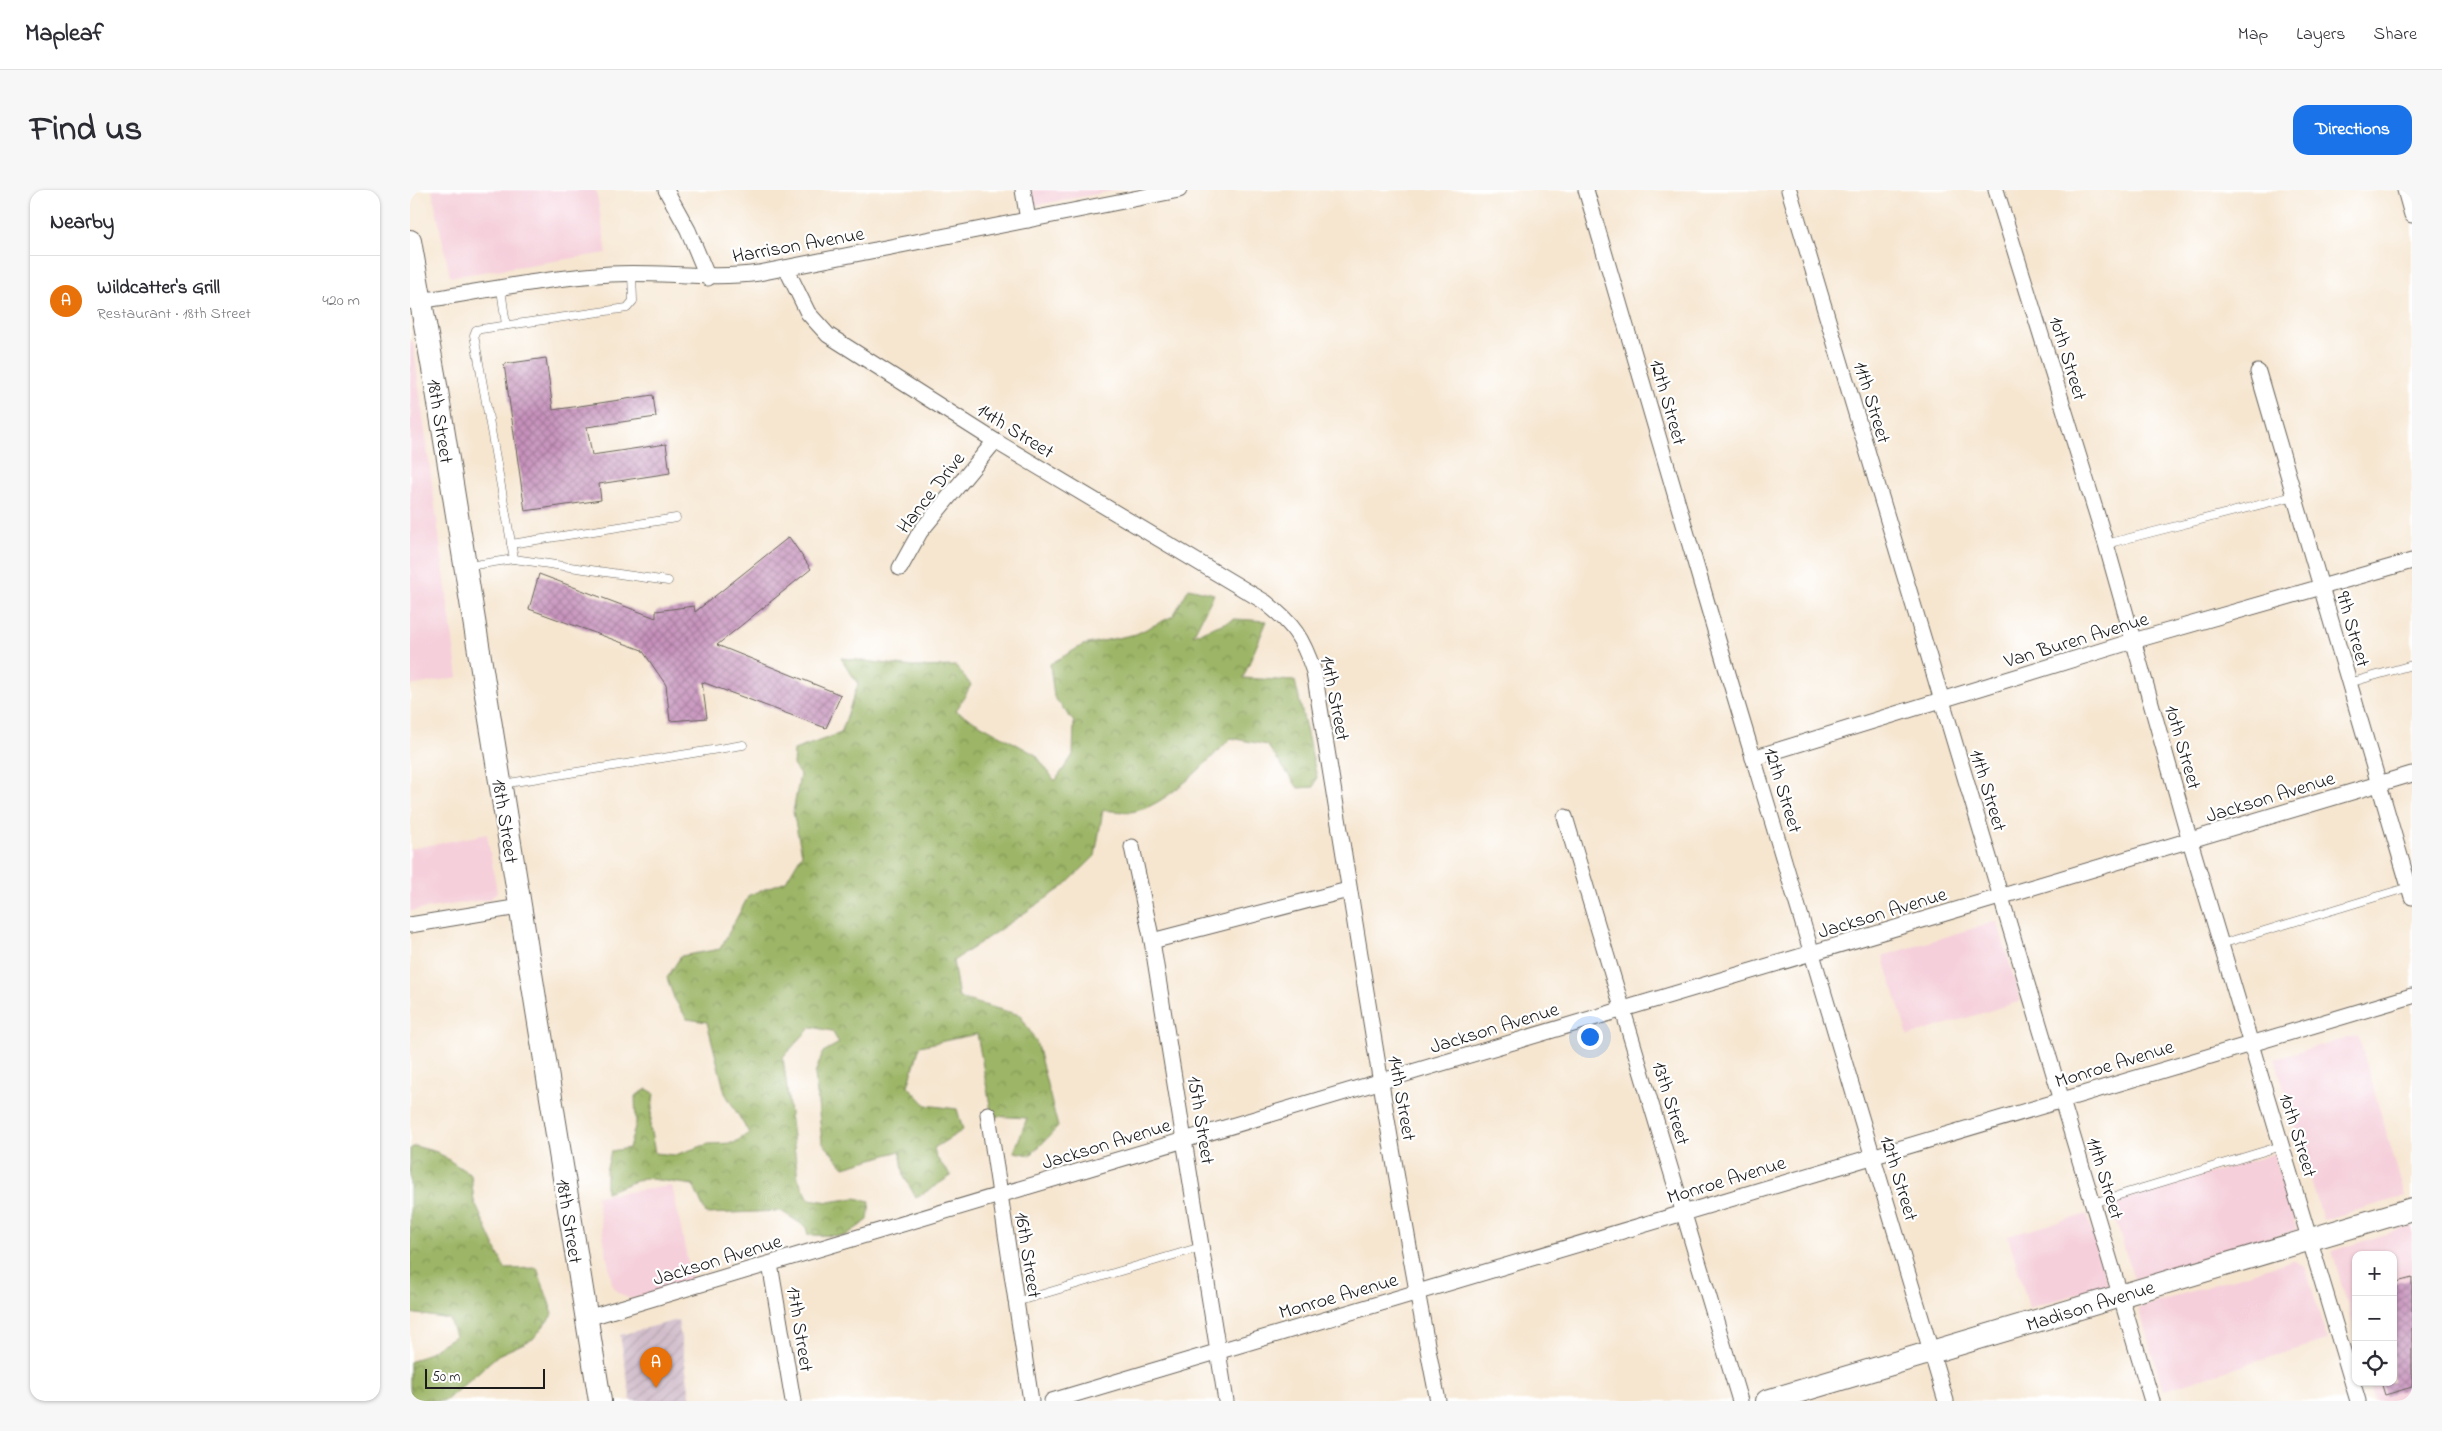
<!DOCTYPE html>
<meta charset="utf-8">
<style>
body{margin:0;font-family:"Indie Flower",sans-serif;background:#f7f7f7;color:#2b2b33}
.controls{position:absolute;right:15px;bottom:15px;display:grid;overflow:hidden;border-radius:10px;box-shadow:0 1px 4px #0004}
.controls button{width:45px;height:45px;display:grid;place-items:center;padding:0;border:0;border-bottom:1px solid #e1e1e2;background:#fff;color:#2b2b33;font:25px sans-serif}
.scale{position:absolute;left:15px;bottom:12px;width:120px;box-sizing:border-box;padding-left:5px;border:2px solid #1c1c1c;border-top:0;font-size:14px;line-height:18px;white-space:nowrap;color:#1c1c1c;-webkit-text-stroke:4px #fff;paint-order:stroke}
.you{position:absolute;left:1179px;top:846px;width:18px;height:18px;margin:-12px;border:4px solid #fff;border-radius:50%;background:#1a73e8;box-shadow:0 0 0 8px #1a73e833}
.badge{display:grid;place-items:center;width:32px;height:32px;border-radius:50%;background:#1a73e8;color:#fff;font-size:16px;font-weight:700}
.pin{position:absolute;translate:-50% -41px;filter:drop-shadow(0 1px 2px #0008)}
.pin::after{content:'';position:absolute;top:26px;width:18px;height:15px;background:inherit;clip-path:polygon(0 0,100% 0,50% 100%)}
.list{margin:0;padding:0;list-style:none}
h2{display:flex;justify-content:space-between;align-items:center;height:65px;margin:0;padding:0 20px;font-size:21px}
h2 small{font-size:16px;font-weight:400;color:#7c7c81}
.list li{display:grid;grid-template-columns:32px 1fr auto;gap:15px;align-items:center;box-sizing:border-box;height:90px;padding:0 20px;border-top:1px solid #e1e1e2}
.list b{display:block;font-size:19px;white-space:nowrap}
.list p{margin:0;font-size:16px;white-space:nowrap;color:#7c7c81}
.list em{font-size:16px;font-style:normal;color:#7c7c81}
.icon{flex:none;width:28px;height:28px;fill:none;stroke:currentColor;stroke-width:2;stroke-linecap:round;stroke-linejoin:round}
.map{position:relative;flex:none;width:2002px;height:1211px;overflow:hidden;border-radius:15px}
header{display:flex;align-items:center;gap:30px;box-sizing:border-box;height:70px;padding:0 25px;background:#fff;border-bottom:1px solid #e1e1e2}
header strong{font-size:24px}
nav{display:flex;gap:28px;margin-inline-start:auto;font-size:18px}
.intro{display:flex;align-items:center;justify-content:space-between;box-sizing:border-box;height:120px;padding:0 30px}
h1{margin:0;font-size:35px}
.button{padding:12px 22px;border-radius:15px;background:#1a73e8;color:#fff;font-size:18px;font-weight:700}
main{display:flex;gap:30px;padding:0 30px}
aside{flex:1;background:#fff;border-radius:15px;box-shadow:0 1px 4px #0004}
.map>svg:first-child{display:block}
.built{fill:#f5cfda}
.industrial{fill:url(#industrial-furrows)}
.forest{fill:url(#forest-crowns);stroke:#5c6841}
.building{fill:url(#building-cross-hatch)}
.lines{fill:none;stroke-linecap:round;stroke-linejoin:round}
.lane-casing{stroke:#68635b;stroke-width:9}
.street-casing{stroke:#68635b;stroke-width:17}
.secondary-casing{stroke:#68635b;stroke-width:24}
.lane{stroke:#fff;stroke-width:8}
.street{stroke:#fff;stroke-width:15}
.secondary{stroke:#fff;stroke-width:22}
.labels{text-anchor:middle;stroke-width:4.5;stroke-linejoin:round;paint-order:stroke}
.street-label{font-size:20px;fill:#1c1c1c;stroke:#fff}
</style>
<header>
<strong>Mapleaf</strong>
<nav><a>Map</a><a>Layers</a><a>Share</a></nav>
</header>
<div class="intro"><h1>Find us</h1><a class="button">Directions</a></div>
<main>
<aside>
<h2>Nearby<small></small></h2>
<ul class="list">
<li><span class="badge" style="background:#e8710a">A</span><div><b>Wildcatter's Grill</b><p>Restaurant · 18th Street</p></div><em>420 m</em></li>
</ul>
</aside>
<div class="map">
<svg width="2002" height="1211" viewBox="0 0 2002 1211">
<defs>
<pattern id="industrial-furrows" width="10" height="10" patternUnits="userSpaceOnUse" patternTransform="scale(1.25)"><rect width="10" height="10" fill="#d1bdcb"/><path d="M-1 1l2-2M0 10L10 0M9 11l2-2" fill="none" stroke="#b3a2ae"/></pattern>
<pattern id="forest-crowns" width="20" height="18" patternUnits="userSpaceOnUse" patternTransform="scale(1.25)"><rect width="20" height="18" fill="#9cb566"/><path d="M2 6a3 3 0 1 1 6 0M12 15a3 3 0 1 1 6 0" fill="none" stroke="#7e9253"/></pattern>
<pattern id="building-cross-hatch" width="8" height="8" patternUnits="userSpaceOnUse" patternTransform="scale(1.25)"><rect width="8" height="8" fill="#c691bc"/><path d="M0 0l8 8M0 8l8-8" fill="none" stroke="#a07698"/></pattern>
</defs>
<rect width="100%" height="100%" fill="#fff"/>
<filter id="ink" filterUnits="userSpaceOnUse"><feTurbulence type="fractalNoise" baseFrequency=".02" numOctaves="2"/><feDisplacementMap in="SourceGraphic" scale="10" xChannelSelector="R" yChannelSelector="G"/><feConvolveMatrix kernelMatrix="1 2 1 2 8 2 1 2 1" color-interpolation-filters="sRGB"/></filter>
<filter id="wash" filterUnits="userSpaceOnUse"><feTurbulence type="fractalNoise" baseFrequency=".0096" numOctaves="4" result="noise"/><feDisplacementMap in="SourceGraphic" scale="20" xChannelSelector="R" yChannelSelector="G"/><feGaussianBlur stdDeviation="1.12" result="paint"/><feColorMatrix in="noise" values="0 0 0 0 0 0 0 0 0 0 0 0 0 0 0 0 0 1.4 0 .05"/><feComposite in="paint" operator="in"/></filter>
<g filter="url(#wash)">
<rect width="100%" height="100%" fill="#f6e6d0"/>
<g class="built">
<path d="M 22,0 L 186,0 L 197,63 L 40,87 Z"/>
<path d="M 613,0 L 708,0 L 616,17 Z"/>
<path d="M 0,151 L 3,152 L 48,487 L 0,496 Z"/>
<path d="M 77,644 L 87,702 L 80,709 L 0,721 L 0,659 Z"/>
<path d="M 1587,731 L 1611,811 L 1498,846 L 1473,766 Z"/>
<path d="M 1948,845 L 1995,1006 L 1913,1030 L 1865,868 Z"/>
<path d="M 1864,964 L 1887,1040 L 1724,1089 L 1700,1013 Z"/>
<path d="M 262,996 L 282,1092 L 220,1109 L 207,1102 L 202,1094 L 186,1006 Z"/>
<path d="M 1677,1024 L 1698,1095 L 1619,1118 L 1598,1046 Z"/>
<path d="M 2002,1036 L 2002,1210 L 1965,1211 L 1959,1192 L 1983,1192 L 1983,1065 L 1946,1065 L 1946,1144 L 1922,1061 Z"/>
<path d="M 1883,1070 L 1896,1078 L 1917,1150 L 1754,1200 L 1728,1118 Z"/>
</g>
<path class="industrial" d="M 268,1130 L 281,1211 L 221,1211 L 210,1145 Z"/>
<g class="forest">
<path d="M 779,398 L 804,404 L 783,445 L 825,429 L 857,431 L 833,488 L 885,491 L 907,587 L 904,597 L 888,598 L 857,555 L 821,548 C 798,571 754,619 720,622 C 711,622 702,621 693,620 L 685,666 L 653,697 L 543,771 L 549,808 L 610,825 L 626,851 L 648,937 L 621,965 L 604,962 L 617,928 L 582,926 L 567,844 L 510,856 L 498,896 L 516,915 L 547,919 L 553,940 L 524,958 L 526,967 L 541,986 L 506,1008 L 494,986 L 490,961 L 434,977 L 412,952 L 405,884 L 413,862 L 429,853 L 422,841 L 401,837 L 373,867 L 388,988 L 399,1009 L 419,1012 L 445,1008 L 460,1011 L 458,1030 L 435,1046 L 398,1045 L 396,1037 L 371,1021 L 296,1024 L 283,995 L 234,988 L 196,1002 L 196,982 L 201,961 L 219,958 L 226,933 L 225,906 L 237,899 L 244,903 L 240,937 L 245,963 L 265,965 L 298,954 L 324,953 L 339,943 L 315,903 L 297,832 L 277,829 L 264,808 L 257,788 L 271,766 L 310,759 L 339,705 L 376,691 L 392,664 L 383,622 L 390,585 L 383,575 L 384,560 L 431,543 L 448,494 L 431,468 L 503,477 L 546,476 L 561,495 L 546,521 L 626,565 L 645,591 L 663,565 L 664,532 L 644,507 L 640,474 L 673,455 L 726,444 L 763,426 Z"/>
<path d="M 5,956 L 27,962 L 61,985 L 64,1011 L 95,1079 L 127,1078 L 143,1124 L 123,1149 L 88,1165 L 35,1211 L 0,1211 L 0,1172 L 13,1166 L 45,1146 L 39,1129 L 0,1123 L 0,959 Z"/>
</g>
<g id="blocks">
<g class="building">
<path d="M 136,168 L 143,220 L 243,205 L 246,227 L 177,237 L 182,265 L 256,254 L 260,283 L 189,294 L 191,310 L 115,321 L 94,174 Z"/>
<path d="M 379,347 L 401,379 L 307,455 L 431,505 L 416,538 L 292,492 L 297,528 L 260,531 L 256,495 L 232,460 L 119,419 L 129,384 L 246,428 L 246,421 L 284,416 L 285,422 Z"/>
<path d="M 2002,1088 L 2002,1197 L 1975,1205 L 1971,1192 L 1983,1192 L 1983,1093 Z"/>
</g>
</g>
</g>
<g filter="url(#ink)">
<use href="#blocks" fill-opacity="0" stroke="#68635b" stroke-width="1"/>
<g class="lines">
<g class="lane-casing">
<g id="lane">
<path d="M 91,99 L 96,135"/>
<path d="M 101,354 L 266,328"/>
<path d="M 1696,354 L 1884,306"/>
<path d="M 104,369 L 64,145 L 66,140 L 71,139 L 217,118 L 223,111 L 222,84"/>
<path d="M 58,376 L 104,369 L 258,391"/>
<path d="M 1939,493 L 2002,475"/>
<path d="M 92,594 L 333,555"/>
<path d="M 1811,754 L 1999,697"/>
<path d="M 1683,1013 L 1871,956"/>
<path d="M 606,1112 L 791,1057"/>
</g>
</g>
<g class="street-casing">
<g id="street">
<path d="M 256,0 L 278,40 L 298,88"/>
<path d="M 613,0 L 618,30"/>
<path d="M 1176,0 L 1307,447 L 1536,1211"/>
<path d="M 1379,0 L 1742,1211"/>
<path d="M 1586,0 L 1696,354 L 1780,651 L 1948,1211"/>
<path d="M 1995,0 L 2002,25"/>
<path d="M 376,78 L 398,123 L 418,145 L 585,251 L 855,412 C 884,435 892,447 904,482 C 945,725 980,969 1028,1211"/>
<path d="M 3,112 C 68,102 134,88 200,84 C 250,81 299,90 349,83 L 769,0"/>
<path d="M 1848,182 L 2002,707"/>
<path d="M 490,378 L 510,342 L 585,251"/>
<path d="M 1343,568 L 1723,451 L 2002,371"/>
<path d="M 1155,627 L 1330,1211"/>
<path d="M 722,657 L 742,751 L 816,1211"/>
<path d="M 0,735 L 109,717"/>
<path d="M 742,751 L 938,700"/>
<path d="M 578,924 L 621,1211"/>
<path d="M 360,1074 L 383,1211"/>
<path d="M 177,1128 L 2002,584"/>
<path d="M 642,1211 L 2002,806"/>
</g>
</g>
<g class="secondary-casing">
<g id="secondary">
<path d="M 0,51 L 27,201 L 190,1211"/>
<path d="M 1357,1211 L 2002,1019"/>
</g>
</g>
<use href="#lane" class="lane"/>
<use href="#street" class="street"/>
<use href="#secondary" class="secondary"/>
</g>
</g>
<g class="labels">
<g class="street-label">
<text transform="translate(388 54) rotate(-10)" y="7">Harrison Avenue</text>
<text transform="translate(1659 168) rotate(73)" y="7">10th Street</text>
<text transform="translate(1259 212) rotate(74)" y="7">12th Street</text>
<text transform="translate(1463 212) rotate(73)" y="7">11th Street</text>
<text transform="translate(31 231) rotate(81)" y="7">18th Street</text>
<text transform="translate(606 240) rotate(32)" y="7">14th Street</text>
<text transform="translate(520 302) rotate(-52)" y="7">Hance Drive</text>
<text transform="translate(1944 439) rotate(74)" y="7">9th Street</text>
<text transform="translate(1666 449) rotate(-17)" y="7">Van Buren Avenue</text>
<text transform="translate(926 508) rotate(79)" y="7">14th Street</text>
<text transform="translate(1774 557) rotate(74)" y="7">10th Street</text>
<text transform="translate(1374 600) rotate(73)" y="7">12th Street</text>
<text transform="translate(1579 600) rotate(73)" y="7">11th Street</text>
<text transform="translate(1860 606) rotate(-17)" y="7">Jackson Avenue</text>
<text transform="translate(96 631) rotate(81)" y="7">18th Street</text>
<text transform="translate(1472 722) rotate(-17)" y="7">Jackson Avenue</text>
<text transform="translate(1084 837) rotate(-17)" y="7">Jackson Avenue</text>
<text transform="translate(1704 873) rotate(-17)" y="7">Monroe Avenue</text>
<text transform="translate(993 908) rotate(80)" y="7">14th Street</text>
<text transform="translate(1262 913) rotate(73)" y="7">13th Street</text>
<text transform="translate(792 930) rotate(81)" y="7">15th Street</text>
<text transform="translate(1889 945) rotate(73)" y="7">10th Street</text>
<text transform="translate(696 953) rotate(-17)" y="7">Jackson Avenue</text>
<text transform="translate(1490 988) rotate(73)" y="7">12th Street</text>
<text transform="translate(1696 988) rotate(73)" y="7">11th Street</text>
<text transform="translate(1316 989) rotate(-17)" y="7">Monroe Avenue</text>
<text transform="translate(160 1031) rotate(81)" y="7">18th Street</text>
<text transform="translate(619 1065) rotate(81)" y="7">16th Street</text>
<text transform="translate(307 1069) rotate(-17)" y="7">Jackson Avenue</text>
<text transform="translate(928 1105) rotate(-16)" y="7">Monroe Avenue</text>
<text transform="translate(1680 1115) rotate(-17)" y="7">Madison Avenue</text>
<text transform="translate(391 1139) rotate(81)" y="7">17th Street</text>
</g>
</g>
</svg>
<div class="controls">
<button>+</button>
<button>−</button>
<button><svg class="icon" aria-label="locate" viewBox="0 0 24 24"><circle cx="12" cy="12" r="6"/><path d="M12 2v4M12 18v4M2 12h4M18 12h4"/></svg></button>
</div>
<div class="scale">50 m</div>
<div class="you"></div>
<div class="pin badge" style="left:246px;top:1198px;background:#e8710a">A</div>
</div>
</main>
